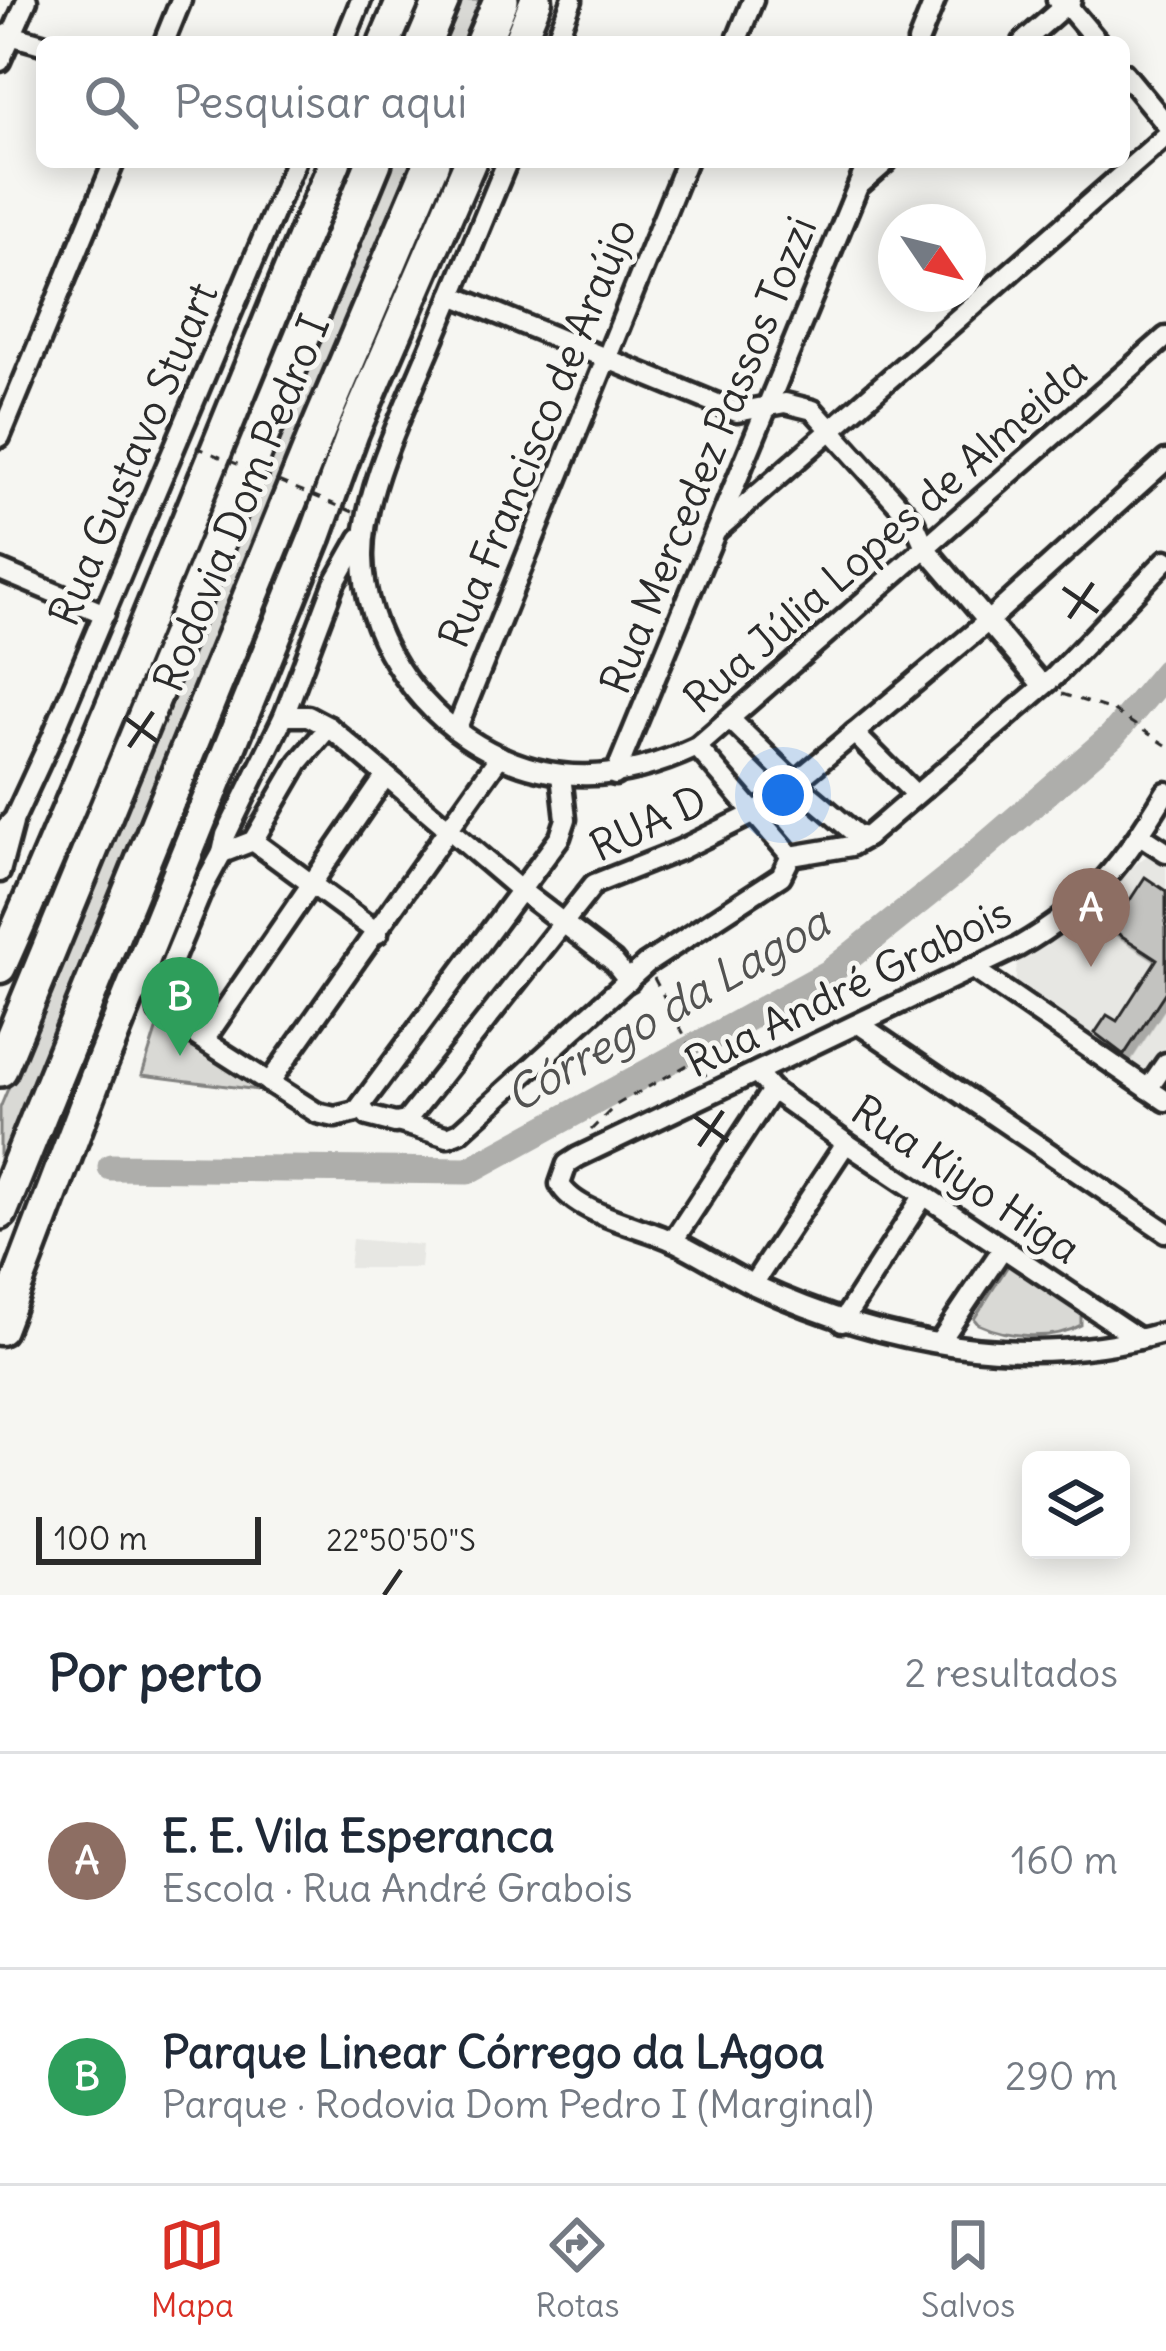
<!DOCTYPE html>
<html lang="pt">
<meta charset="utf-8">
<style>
body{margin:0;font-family:Delius,sans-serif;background:#f6f6f7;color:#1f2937}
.controls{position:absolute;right:36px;bottom:36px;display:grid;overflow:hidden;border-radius:18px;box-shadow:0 6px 30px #0003}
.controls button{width:108px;height:108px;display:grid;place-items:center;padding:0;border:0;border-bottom:3px solid #e0e1e3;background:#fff;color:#1f2937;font:60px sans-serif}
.compass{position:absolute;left:878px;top:204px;width:108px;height:108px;border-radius:50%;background:#fff;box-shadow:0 6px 30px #0003;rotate:125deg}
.scale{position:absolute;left:36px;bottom:30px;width:225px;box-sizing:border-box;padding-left:12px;border:6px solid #2b2b2b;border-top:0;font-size:33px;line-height:42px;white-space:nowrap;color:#2b2b2b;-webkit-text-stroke:9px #f6f6f2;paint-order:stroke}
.you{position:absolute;left:783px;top:795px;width:42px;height:42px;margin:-30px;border:9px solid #fff;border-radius:50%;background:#1a73e8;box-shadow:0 0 0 18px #1a73e833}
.badge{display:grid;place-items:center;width:78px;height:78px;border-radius:50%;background:#d93025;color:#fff;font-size:39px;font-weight:700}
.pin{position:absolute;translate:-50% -99px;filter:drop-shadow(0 3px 6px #0008)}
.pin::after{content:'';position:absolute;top:63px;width:42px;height:36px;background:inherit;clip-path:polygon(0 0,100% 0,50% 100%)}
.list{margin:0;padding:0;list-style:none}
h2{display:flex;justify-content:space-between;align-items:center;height:156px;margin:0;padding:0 48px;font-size:51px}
h2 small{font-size:39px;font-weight:400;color:#747a83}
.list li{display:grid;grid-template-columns:78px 1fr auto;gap:36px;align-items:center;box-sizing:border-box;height:216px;padding:0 48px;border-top:3px solid #e0e1e3}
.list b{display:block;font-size:45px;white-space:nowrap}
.list p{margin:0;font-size:39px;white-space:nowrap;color:#747a83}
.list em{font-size:39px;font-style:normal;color:#747a83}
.icon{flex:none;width:66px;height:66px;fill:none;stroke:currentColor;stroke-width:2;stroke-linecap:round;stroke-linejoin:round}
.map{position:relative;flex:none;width:1166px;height:1595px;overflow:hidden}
.search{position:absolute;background:#fff;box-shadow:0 6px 30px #0003;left:36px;right:36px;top:36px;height:132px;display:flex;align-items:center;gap:30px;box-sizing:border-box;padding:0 42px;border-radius:18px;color:#747a83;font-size:45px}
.sheet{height:588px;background:#fff}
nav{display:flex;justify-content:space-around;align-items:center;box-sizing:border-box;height:168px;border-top:3px solid #e0e1e3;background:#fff;font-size:33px;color:#747a83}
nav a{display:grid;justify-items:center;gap:6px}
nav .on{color:#d93025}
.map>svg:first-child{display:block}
.built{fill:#e7e7e3}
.green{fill:#d9d9d5;stroke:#828280;stroke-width:3}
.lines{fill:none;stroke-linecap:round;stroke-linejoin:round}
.river{stroke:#aeaeab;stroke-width:27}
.building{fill:#c3c3c0;stroke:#2b2b2b;stroke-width:3;filter:url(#shadow)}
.minor-casing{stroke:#2b2b2b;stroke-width:27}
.trunk-casing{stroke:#2b2b2b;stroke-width:39}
.motorway-casing{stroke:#2b2b2b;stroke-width:42}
.path{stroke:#2b2b2b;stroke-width:3;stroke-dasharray:9 9;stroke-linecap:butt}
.minor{stroke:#f6f6f2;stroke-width:18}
.trunk{stroke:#f6f6f2;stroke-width:30}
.motorway{stroke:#f6f6f2;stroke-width:33}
.path-bridge{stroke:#2b2b2b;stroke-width:3;stroke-dasharray:9 9;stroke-linecap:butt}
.ticks{fill:none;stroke:#2b2b2b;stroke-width:4.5}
.labels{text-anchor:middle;stroke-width:10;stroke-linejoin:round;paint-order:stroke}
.street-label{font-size:42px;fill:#2b2b2b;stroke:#f6f6f2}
.water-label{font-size:45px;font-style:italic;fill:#525251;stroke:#f6f6f2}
.ticks-label{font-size:30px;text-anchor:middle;fill:#2b2b2b;stroke:#f6f6f2;stroke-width:10;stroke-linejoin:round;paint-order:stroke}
</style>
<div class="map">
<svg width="1166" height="1595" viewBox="0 0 1166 1595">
<defs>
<filter id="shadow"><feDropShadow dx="5.5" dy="5.5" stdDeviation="0" flood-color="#0004"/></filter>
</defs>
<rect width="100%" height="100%" fill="#f6f6f2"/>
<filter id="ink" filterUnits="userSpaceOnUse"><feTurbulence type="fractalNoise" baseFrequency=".00833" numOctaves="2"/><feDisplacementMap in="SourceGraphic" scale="24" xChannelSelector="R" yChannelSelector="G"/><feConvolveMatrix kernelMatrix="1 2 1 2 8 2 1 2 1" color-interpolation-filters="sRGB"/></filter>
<g filter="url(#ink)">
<g class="built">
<path d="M 1150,853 L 1166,863 L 1166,1046 L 1147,1075 L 1015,988 L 1017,961 L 1099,908 L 1130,869 Z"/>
<path d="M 352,1239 L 422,1245 L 420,1268 L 349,1268 Z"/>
</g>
<g class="green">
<path d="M 458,0 L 486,0 L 469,42 L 441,42 Z"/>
<path d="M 391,162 L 420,162 L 0,1181 L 0,1108 Z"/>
<path d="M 158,1024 L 171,1024 L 258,1090 L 142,1075 Z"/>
<path d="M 1009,1264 L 1081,1313 L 1081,1325 C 1052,1341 1008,1338 978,1324 L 974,1319 Z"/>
</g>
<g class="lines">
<path class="river" d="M 111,1167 L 468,1171 L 829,973 L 949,877 L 1112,736 L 1166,672"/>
</g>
<path class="building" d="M 1145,877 L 1166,891 L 1166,991 L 1124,1055 L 1095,1033 L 1107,1015 L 1117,1021 L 1157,959 L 1111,929 Z"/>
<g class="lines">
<g class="minor-casing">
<g id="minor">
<path d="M 1057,0 L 1066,4 L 1098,42"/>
<path d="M 7,34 L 42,44"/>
<path d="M 164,42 L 181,0"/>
<path d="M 344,42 L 361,0"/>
<path d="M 555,42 L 572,0"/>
<path d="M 736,42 L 753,0"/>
<path d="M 918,42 L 935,0"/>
<path d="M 1023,42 L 1071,0"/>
<path d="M 0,61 L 27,0"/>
<path d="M 1124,73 L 1166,124"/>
<path d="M 507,162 C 480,227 454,292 426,357 C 402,415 362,494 363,557 C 364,633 414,707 478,745 C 551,788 622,782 697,747 L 1166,337"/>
<path d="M 862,183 L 886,162"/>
<path d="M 452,295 L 737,412 L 785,403 L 813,410 L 914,522 L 926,549 L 1043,686"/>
<path d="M 0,437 L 114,162"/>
<path d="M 716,531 L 1166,136"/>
<path d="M 360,538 L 334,584 L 284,716 L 226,835 L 222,853 L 204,886 L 158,996 L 159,1012 L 317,1113 L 335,1117 L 356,1112 L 560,837 L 566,819 L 561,775"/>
<path d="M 0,570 L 105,614"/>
<path d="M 284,716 L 308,716 L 329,727 L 520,890 L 613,961 L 629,981"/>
<path d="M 731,720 L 794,782 L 857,835 L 867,837 L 1054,677 L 1166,560"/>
<path d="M 456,730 L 686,162"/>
<path d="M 854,733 L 915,794"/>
<path d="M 697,747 L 791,856"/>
<path d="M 615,775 L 868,162"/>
<path d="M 1166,792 C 1122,864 1093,904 1018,947 L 578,1157 L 567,1164 L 560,1184 C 574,1213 644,1227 673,1241 C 701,1254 727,1272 754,1285 C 884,1345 1027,1372 1166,1332"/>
<path d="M 0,834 L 14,819 L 52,737 L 295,162"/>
<path d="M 1140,835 L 1166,852"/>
<path d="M 253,841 L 378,933"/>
<path d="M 222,853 L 253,841 L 299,762 L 329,727"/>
<path d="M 791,856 L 851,846 L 867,837"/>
<path d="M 0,872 L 13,823"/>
<path d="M 972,968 L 1166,1101"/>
<path d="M 859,1024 L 1166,1232"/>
<path d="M 205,1039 L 385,777"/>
<path d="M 757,1073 L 772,1090 L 846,1143 L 1139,1339"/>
<path d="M 269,1083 L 500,756"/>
<path d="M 1148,1089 L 1166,1063"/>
<path d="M 361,1106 L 368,1116 L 395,1123 L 406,1121 L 594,884 L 680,850 L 755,813 L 785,791 L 987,622 L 1166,460"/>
<path d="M 401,1123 L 448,1137 L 460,1132 L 646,964 L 781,876 L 791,856"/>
<path d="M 673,1241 L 772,1090"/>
<path d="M 753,1284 L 846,1143"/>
<path d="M 842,1322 L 924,1195"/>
<path d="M 939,1343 L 1003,1248"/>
</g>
</g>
<g class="trunk-casing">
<g id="trunk">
<path d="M 385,42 L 403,0"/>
<path d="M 519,42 L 536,0"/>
<path d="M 0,967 C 118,702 222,430 335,162"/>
<path d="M 0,1329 L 98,1072 L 315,537 L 353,432 L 470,162"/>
</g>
</g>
<g class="motorway-casing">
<g id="motorway">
<path d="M 424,42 L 442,0"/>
<path d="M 483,42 L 501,0"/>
<path d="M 0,1069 L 374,162"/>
<path d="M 0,1212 L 319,428 L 432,162"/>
</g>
</g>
<g class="path">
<path d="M 1062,694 L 1112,710 L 1166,745"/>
<path d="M 654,978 L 706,1076"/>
<path d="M 591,1130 L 616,1105 L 698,1059"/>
</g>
<use href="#minor" class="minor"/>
<use href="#trunk" class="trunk"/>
<use href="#motorway" class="motorway"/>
<path class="path-bridge" d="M 196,447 L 353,512"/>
</g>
</g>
<path class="ticks" d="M 1063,588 L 1098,612M 1069,618 L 1093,583M 124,717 L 158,742M 129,747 L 153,712M 694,1116 L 728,1141M 699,1146 L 723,1111M 384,1595 L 401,1570"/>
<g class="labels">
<g class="street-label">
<text transform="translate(537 433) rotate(-68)" y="15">Rua Francisco de Araújo</text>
<text transform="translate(133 454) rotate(-67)" y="15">Rua Gustavo Stuart</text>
<text transform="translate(708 455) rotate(-68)" y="15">Rua Mercedez Passos Tozzi</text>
<text transform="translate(241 503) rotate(-68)" y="15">Rodovia Dom Pedro I</text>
<text transform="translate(885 535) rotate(-41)" y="15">Rua Júlia Lopes de Almeida</text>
<text transform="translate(648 823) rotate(-25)" y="15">RUA D</text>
<text transform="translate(848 987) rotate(-26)" y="15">Rua André Grabois</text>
<text transform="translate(966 1179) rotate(34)" y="15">Rua Kiyo Higa</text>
</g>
<g class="water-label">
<text transform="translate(667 1009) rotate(-30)" y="16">Córrego da Lagoa</text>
</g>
</g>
<g class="ticks-label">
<text x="401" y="1551">22°50'50"S</text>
</g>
</svg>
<div class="controls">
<button><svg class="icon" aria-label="layers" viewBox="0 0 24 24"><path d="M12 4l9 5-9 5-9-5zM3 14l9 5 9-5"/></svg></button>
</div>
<svg class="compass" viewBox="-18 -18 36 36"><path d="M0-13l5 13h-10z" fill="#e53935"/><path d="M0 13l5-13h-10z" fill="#747a83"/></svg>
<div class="scale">100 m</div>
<div class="you"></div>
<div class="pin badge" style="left:1091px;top:967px;background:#8d6e63">A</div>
<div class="pin badge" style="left:180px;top:1056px;background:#2e9e5b">B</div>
<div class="search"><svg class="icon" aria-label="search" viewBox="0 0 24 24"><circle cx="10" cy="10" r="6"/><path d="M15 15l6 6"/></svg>Pesquisar aqui</div>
</div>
<section class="sheet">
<h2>Por perto<small>2 resultados</small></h2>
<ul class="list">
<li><span class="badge" style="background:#8d6e63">A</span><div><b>E. E. Vila Esperanca</b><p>Escola · Rua André Grabois</p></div><em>160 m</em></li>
<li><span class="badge" style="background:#2e9e5b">B</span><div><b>Parque Linear Córrego da LAgoa</b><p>Parque · Rodovia Dom Pedro I (Marginal)</p></div><em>290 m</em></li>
</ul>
</section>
<nav>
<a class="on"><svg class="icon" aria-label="map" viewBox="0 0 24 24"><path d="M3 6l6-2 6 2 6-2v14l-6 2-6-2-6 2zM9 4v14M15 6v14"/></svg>Mapa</a>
<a><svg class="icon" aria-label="directions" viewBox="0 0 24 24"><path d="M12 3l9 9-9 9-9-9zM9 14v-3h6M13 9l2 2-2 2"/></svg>Rotas</a>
<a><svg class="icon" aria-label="saved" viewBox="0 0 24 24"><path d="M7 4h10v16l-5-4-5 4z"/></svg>Salvos</a>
</nav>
